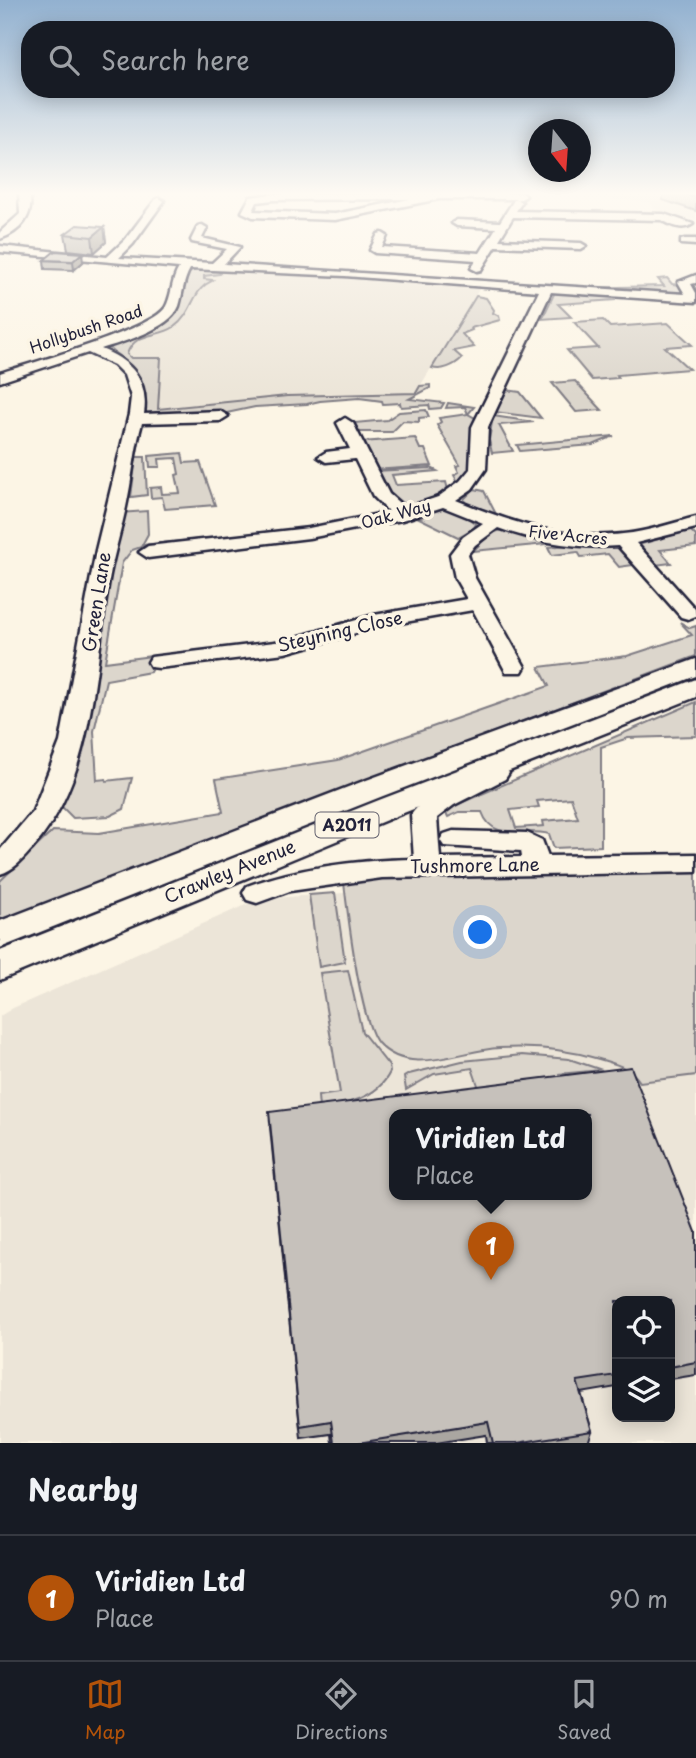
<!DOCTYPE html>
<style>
body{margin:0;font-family:"Playpen Sans",sans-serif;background:#242831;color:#f1f3f6}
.controls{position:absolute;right:21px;bottom:21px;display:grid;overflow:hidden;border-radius:14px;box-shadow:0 4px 18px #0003}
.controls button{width:63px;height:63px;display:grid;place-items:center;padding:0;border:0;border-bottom:2px solid #363941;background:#171b24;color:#f1f3f6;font:35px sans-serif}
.compass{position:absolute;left:528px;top:119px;width:63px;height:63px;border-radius:50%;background:#171b24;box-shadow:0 4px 18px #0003;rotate:163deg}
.you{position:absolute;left:481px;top:933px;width:24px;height:24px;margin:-18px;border:5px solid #fff;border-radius:50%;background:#1a73e8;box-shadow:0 0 0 10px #1a73e833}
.badge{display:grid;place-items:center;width:46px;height:46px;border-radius:50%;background:#b45309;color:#fff;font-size:23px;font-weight:700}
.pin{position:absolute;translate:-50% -58px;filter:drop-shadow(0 2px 4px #0008)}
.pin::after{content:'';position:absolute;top:37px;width:24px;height:21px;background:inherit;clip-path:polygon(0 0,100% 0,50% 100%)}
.popup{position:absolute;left:389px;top:1109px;width:203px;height:91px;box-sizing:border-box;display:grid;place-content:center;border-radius:14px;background:#171b24;filter:drop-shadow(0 2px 5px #0005);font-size:23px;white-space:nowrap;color:#9ea1a6}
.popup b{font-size:26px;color:#f1f3f6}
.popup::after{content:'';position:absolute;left:50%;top:100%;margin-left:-14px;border:14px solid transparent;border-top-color:#171b24}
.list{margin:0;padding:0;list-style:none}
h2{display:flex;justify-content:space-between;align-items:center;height:91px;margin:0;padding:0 28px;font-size:30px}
h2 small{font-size:23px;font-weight:400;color:#9ea1a6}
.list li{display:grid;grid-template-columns:46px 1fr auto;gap:21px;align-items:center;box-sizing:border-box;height:126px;padding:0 28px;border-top:2px solid #363941}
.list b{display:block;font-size:26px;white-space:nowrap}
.list p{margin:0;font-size:23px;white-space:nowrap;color:#9ea1a6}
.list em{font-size:23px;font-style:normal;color:#9ea1a6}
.icon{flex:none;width:38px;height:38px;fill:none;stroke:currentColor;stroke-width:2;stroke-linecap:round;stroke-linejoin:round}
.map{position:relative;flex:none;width:696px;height:1443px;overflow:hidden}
.search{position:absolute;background:#171b24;box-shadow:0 4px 18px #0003;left:21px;right:21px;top:21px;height:77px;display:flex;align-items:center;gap:18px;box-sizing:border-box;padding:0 24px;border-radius:28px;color:#9ea1a6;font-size:26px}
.sheet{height:217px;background:#171b24}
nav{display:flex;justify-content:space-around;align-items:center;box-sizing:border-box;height:98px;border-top:2px solid #363941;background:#171b24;font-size:19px;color:#9ea1a6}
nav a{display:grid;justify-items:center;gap:4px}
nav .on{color:#b45309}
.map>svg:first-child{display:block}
.built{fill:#ece5d8;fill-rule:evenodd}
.green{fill:#dcd6cc;stroke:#7f7c84;stroke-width:2;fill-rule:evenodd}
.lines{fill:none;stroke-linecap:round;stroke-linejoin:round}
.minor-casing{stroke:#22223b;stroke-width:5}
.major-casing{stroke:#22223b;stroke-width:5}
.minor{fill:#fcf5e5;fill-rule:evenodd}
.major{fill:#fcf5e5;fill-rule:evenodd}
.wall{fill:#aaa6a1;stroke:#22223b;stroke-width:2}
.shaded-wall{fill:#8b8783;stroke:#22223b;stroke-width:2}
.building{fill:#c6c1bb;stroke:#22223b;stroke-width:2;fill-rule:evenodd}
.labels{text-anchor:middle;stroke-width:7;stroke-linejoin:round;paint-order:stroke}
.far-street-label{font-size:16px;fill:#22223b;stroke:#fcf5e5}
.shield{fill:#fcf5e5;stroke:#63616e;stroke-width:2}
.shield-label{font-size:16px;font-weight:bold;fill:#22223b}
.street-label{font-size:18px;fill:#22223b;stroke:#fcf5e5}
</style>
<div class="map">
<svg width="696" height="1443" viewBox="0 0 696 1443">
<rect width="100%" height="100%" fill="#fcf5e5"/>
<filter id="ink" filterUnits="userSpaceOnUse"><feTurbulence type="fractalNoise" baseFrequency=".0143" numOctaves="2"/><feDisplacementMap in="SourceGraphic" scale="14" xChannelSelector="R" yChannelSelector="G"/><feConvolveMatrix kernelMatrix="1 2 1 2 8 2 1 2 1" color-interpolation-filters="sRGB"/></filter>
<g filter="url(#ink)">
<g class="built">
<path d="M 586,193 L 696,193 L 696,219 L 675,218 L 672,213 L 654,209 L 650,202 L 585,197 Z"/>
<path d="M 208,271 L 410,281 L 481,286 L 416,393 L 287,396 L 157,409 L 131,358 L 127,354 L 130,347 L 145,335 L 172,329 L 194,272 Z"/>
<path d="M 696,876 L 696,1443 L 0,1443 L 0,1016 L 13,1008 L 259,899 L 415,888 ZM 395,1114 L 587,1114 L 587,1194 L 395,1194 ZM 617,1301 L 670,1301 L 670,1417 L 617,1417 Z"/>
</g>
<g class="green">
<path d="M 211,267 L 284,271 L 289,274 L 219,271 L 220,274 L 204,276 L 204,279 L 213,280 C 210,283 206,283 204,286 C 192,295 191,315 174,327 C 158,338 135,331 127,354 L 131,358 L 161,358 L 158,409 L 287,396 L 416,393 L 420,386 L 430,385 L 430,388 L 409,399 L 444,403 L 441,408 L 430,409 L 429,405 L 401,407 L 400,403 L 383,404 L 382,401 L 359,398 L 320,401 L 307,404 L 255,407 L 222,414 L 139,417 C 139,401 143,380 132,367 C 124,358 114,355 107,344 C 129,337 162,332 176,311 C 194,285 167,273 211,267 Z"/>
<path d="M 667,278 L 672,284 L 682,285 L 686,294 L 572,288 L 664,286 L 658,279 Z"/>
<path d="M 555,292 L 615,297 L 615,300 L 558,304 L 571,317 L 542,319 Z"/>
<path d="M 476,296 L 486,298 L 494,310 L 493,313 L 499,316 L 500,320 L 471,328 L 472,330 L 462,334 L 474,347 L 454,351 L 462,358 C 454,366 442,371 432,368 Z"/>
<path d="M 603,320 L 610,327 L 668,323 L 692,345 L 665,347 L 689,369 L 617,375 L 619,378 L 592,380 L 567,350 L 598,348 L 574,322 Z"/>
<path d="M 575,381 L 602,410 L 576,412 L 552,383 Z"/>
<path d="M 506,390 L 520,392 L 541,418 L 495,412 Z"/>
<path d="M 448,403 L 474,407 L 468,414 L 475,418 L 476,424 L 472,465 L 458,482 L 454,475 L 459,472 L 456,466 L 460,465 L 437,425 L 441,422 L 439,418 L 468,414 L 465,407 L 446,408 Z"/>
<path d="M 426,410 L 429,417 L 419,418 L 419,422 L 403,421 L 392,432 L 360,432 L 354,423 L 387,420 L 399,412 Z"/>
<path d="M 493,416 L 534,422 L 499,425 L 513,451 L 492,453 L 489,440 Z"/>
<path d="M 614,436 L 593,445 L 520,451 L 517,445 Z"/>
<path d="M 415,438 L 420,449 L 425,449 L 432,466 L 373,470 L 362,442 Z"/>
<path d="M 182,453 L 184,463 L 200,462 L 215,505 L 165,509 L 162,497 L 151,498 L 150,488 L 161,487 L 162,494 L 180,493 L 176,475 L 179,474 L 176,458 L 159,459 L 160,467 L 150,467 L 149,456 Z"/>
<path d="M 136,457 L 145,457 L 147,495 L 131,497 Z"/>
<path d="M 431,468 L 437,471 L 392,475 L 396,485 L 446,482 L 448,490 C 405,513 400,514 375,471 Z"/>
<path d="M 474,489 L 484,491 L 498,518 L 465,503 L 464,499 Z"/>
<path d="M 440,508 C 452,508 467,516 476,524 L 474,528 L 458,537 L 419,518 Z"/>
<path d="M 147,511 L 148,534 L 142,545 L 242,535 L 203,543 L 141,547 L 132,550 L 122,563 L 105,662 L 159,655 L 150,672 L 106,680 L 94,731 L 97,780 L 106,779 L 106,781 L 132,778 L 124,809 L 110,816 L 73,818 L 61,806 L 63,796 L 119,513 Z"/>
<path d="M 502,530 L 567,542 L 473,551 L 491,533 Z"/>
<path d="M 690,530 L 696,536 L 696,546 L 660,550 L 671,563 L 655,565 L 638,545 Z"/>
<path d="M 580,544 L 617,546 L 633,565 L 619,567 L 608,554 L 581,557 L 578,552 L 552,555 L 548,547 Z"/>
<path d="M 680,622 L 690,628 L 696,626 L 696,656 L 237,829 L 0,924 L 0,881 L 53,831 L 99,833 L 223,812 L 216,779 L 338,760 L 549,686 L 539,667 L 627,656 L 692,635 Z"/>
<path d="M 696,702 L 696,736 L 628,738 L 601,747 L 601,846 L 554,848 L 549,834 C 524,827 493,843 482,812 L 459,812 L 448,817 L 445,811 L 456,805 ZM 571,798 L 578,818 L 543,821 L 544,826 L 516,828 L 510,810 L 539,807 L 537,801 Z"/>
<path d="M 696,867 L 696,1075 L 640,1082 C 631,1067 615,1064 599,1059 C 567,1049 533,1046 499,1048 C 461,1050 409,1078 378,1043 C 360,1021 348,915 344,883 L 398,876 Z"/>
<path d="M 335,893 L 345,962 L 319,967 L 309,895 Z"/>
<path d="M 348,970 L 362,1032 L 389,1066 L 390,1072 C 377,1099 346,1104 319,1108 L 318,1096 L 340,1093 L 320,973 Z"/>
<path d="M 522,1055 L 569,1059 L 602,1070 L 559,1074 L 561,1083 L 481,1094 L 472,1068 L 434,1074 L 406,1090 L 404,1077 L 409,1074 L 462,1061 Z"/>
</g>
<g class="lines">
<g class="minor-casing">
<g id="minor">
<path d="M 19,193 L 29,193 C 35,216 20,232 0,239 L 0,232 L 20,214 Z"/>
<path d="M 522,193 L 526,196 L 521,199 L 439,199 L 335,220 L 253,217 L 242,212 L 250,197 L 273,194 ZM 410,199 L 335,214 L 253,211 L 257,202 L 273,200 Z"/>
<path d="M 159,198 L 164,201 L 133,244 L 119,258 L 212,263 L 227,249 L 192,242 L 191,240 L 198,226 L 202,225 L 207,228 L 202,238 L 240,247 L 224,264 L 685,294 L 678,282 L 696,275 L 696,283 L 691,284 L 696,293 L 696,302 L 551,292 L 488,427 L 486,469 L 472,489 L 456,500 C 510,522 564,541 623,534 C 648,532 672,523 696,517 L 696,528 L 636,543 L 695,609 L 696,616 L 688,619 L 681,617 L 618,546 C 577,549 537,542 498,528 L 475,545 L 468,554 L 475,578 L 525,667 L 522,672 L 506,672 L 473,610 L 377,627 L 285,653 L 159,668 L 151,667 L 148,662 L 151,657 L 159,656 L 283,641 L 374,615 L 467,599 L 455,578 L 450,554 L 463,537 L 483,523 L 443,507 L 402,520 L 309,538 L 148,558 L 139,552 L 148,546 L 309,528 L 389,512 L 373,496 L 355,459 L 326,462 L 318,457 L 326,452 L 350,449 L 337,423 L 345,418 L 353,423 L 389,494 L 405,508 L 438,497 L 460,481 L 470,469 L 472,427 L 539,291 L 345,276 L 190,269 C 183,281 183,293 179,306 C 170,329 123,342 101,349 C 131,361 149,380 144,414 L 220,411 L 228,416 L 220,421 L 142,423 C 135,448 133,471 128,497 C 123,525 114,552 109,580 C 94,669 95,777 33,848 C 23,859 14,870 0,874 L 0,850 L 33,811 L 60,742 L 96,550 L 129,414 L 131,397 L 124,375 L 114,365 L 88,353 L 0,382 L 0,373 C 31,363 150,330 165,308 C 172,297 171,280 179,268 L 0,252 L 0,246 L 107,257 L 125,240 L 156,199 Z"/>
<path d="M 517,199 L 522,202 L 516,211 L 664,214 L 693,224 C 683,231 672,226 662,220 L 513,217 L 499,240 L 581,243 L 586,246 L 581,249 L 496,246 L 481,270 L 477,271 L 471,268 L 476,260 L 375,253 L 370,250 L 378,234 L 382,233 L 387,236 L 382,247 L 480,253 L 496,228 L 457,226 L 452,223 L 457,220 L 500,222 L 514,200 Z"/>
<path d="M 685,239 L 696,239 L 696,245 L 681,244 L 681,240 Z"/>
<path d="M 497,765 L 505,767 L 509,773 L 505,779 L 454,805 L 437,818 L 440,858 L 522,857 L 521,851 L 444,846 L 440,840 L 444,834 L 453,831 L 527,833 L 542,840 L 548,856 L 696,854 L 696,872 L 382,878 L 290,891 L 257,903 L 247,900 L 243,893 L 247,886 C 300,867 358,860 414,859 L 411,815 C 424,795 474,771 497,765 Z"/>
</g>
</g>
<g class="major-casing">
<g id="major">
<path d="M 696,659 L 696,676 L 383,796 L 0,948 L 0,921 L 361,782 Z"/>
<path d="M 696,679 L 696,697 L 401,814 L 0,980 L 0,951 L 379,800 Z"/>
</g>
</g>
<use href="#minor" class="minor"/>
<use href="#major" class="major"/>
</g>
<g class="wall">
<path d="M 663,193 L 696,193 L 696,211 L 663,200 Z"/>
<path d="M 104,227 L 106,242 L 94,253 L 68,250 L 65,234 Z"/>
<path d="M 44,260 L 83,262 L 74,270 L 45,269 Z"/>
<path d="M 270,1127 L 696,1232 L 696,1375 L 670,1379 L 670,1301 L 617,1301 L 617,1387 L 581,1393 L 592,1431 L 588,1443 L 487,1443 L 486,1435 L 436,1443 L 332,1443 L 331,1434 L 301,1438 Z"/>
</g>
<g class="shaded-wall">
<path d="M 104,227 L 106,242 L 94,253 L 92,237 Z"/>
<path d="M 82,253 L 83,262 L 74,270 L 73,261 Z"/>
</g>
<g class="building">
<path d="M 681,193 L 696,193 L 696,198 Z"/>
<path d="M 77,225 L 104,227 L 92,237 L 65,234 Z"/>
<path d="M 55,251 L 82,253 L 73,261 L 44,260 Z"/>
<path d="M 631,1067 L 696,1232 L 696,1362 L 670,1367 L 670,1301 L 617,1301 L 617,1375 L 577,1381 L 592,1431 L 517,1443 L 493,1443 L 488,1422 L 358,1443 L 334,1443 L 331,1421 L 300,1426 L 269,1112 ZM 395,1114 L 587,1114 L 587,1194 L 395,1194 Z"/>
</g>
</g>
<linearGradient id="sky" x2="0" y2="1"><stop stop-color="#92b1d0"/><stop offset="0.49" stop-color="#fefaf3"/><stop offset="1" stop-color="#fefaf3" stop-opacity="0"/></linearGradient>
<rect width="696" height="395" fill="url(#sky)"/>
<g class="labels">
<g class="far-street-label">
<text transform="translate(86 329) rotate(-19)" y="6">Hollybush Road</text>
<text transform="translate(396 514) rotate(-15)" y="6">Oak Way</text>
<text transform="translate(568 535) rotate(6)" y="6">Five Acres</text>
</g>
<rect class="shield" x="315.5" y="812.5" width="63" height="25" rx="5"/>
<g class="shield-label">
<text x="347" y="831">A2011</text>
</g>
<g class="street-label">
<text transform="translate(97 602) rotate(-81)" y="6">Green Lane</text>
<text transform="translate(340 632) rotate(-13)" y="6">Steyning Close</text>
<text transform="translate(475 866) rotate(-1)" y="6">Tushmore Lane</text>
<text transform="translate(230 872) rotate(-22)" y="6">Crawley Avenue</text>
</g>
</g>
</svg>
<div class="controls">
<button><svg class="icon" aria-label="locate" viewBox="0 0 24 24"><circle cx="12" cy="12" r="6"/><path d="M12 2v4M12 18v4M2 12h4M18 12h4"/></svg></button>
<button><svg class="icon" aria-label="layers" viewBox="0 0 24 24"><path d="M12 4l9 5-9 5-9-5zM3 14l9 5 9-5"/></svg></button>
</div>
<svg class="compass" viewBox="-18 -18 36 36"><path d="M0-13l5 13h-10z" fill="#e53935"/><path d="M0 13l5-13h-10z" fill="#9ea1a6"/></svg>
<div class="you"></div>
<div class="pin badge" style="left:491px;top:1280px">1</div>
<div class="popup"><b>Viridien Ltd</b>Place</div>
<div class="search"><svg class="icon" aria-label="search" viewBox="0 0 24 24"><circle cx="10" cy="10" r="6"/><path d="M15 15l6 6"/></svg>Search here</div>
</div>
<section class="sheet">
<h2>Nearby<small></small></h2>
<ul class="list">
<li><span class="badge">1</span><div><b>Viridien Ltd</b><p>Place</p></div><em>90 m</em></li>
</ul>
</section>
<nav>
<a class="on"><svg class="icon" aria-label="map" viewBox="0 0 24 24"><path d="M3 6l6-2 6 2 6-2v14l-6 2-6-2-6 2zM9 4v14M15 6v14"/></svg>Map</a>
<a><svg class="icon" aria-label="directions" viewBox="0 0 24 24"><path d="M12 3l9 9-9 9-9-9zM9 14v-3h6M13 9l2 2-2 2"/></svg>Directions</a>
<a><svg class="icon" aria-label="saved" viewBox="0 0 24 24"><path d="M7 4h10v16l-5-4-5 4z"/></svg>Saved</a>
</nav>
